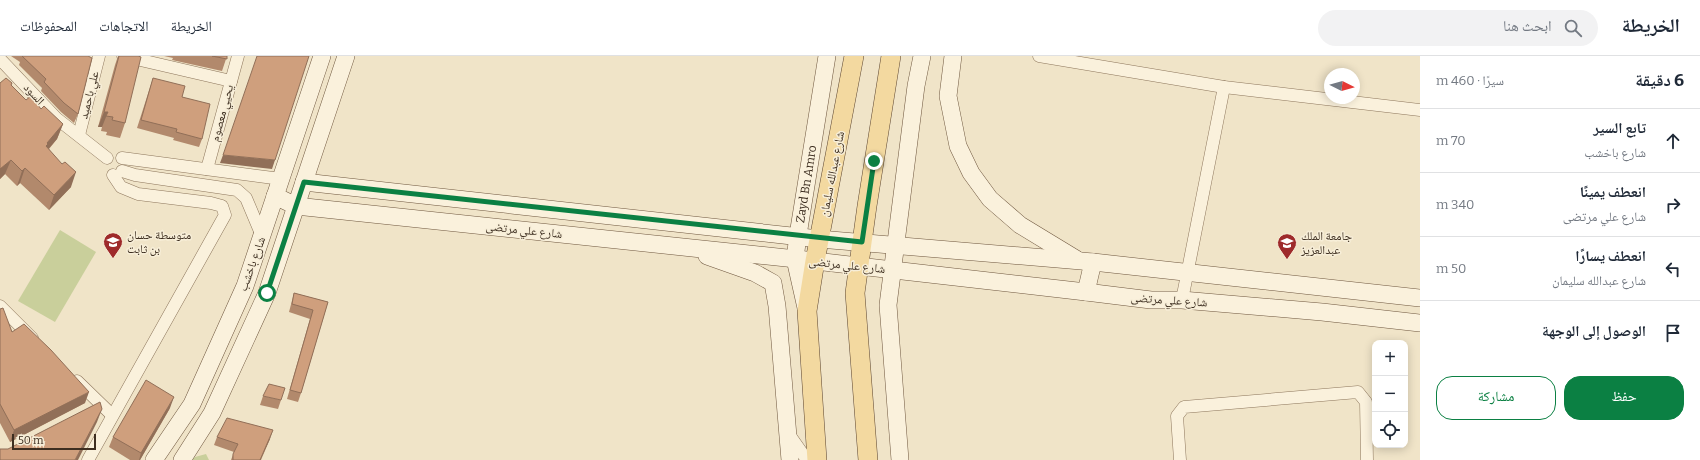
<!DOCTYPE html>
<html lang="ar">
<meta charset="utf-8">
<style>
body{margin:0;font-family:Bitter,"Noto Naskh Arabic",serif;background:#f2f2f3;color:#1f2937;direction:rtl}
.controls{position:absolute;right:12px;bottom:12px;display:grid;overflow:hidden;border-radius:8px;box-shadow:0 2px 10px #0003}
.controls button{width:36px;height:36px;display:grid;place-items:center;padding:0;border:0;border-bottom:1px solid #e0e1e3;background:#fff;color:#1f2937;font:20px sans-serif}
.compass{position:absolute;left:1324px;top:12px;width:36px;height:36px;border-radius:50%;background:#fff;box-shadow:0 2px 10px #0003;rotate:95deg}
.scale{position:absolute;left:12px;bottom:10px;width:84px;box-sizing:border-box;padding-left:4px;border:2px solid #3d2e20;border-top:0;font-size:11px;line-height:14px;white-space:nowrap;color:#3d2e20;-webkit-text-stroke:3px #f7eed8;paint-order:stroke}
.stop{position:absolute;width:12px;height:12px;margin:-9px;border:3px solid #0b8043;border-radius:50%;background:#fff}
.stop.end{background:#0b8043;border-color:#fff;box-shadow:0 1px 4px #0008}
.list{margin:0;padding:0;list-style:none}
h2{display:flex;justify-content:space-between;align-items:center;height:52px;margin:0;padding:0 16px;font-size:17px}
h2 small{font-size:13px;font-weight:400;color:#747a83}
.list li{display:grid;grid-template-columns:26px 1fr auto;gap:12px;align-items:center;box-sizing:border-box;height:64px;padding:0 16px;border-top:1px solid #e0e1e3}
.list b{display:block;font-size:15px;white-space:nowrap}
.list p{margin:0;font-size:13px;white-space:nowrap;color:#747a83}
.list em{font-size:13px;font-style:normal;color:#747a83}
.actions{display:flex;gap:8px;padding:12px 16px}
.actions a{flex:1;padding:9px 0;border:1px solid #0b8043;border-radius:16px;text-align:center;font-size:14px;color:#0b8043}
.actions .main{background:#0b8043;color:#fff}
.icon{flex:none;width:22px;height:22px;fill:none;stroke:currentColor;stroke-width:2;stroke-linecap:round;stroke-linejoin:round}
.map{position:relative;flex:none;width:1420px;height:404px;overflow:hidden;direction:ltr}
header{display:flex;align-items:center;gap:24px;box-sizing:border-box;height:56px;padding:0 20px;background:#fff;border-bottom:1px solid #e0e1e3}
header strong{font-size:19px}
nav{display:flex;gap:22px;margin-inline-start:auto;font-size:14px}
.search{width:280px;height:36px;background:#f2f2f3;display:flex;align-items:center;gap:10px;box-sizing:border-box;padding:0 14px;border-radius:22px;color:#747a83;font-size:15px}
main{display:flex}
aside{flex:1;background:#fff}
.map>svg:first-child{display:block}
.green{fill:#c9cf9b}
.lines{fill:none;stroke-linecap:round;stroke-linejoin:round}
.minor-casing{stroke:#8d765c;stroke-width:13}
.secondary-casing{stroke:#6f573f;stroke-width:18}
.primary-casing{stroke:#5b4430;stroke-width:20}
.minor{stroke:#faf1dc;stroke-width:12}
.secondary{stroke:#faf1dc;stroke-width:17}
.primary{stroke:#f3d9a0;stroke-width:19}
.wall{fill:#b2896c}
.shaded-wall{fill:#916f58}
.building{fill:#cf9f7d;stroke:#916f58}
.route{stroke:#0b8043;stroke-width:5}
.labels{text-anchor:middle;stroke-width:3;stroke-linejoin:round;paint-order:stroke}
.street-label{font-size:12px;fill:#3d2e20;stroke:#f7eed8}
.poi-label{font-size:12px;fill:#3d2e20;stroke:#f7eed8;text-anchor:start}
</style>
<header>
<strong>الخريطة</strong>
<div class="search"><svg class="icon" aria-label="search" viewBox="0 0 24 24"><circle cx="10" cy="10" r="6"/><path d="M15 15l6 6"/></svg>ابحث هنا</div>
<nav><a>الخريطة</a><a>الاتجاهات</a><a>المحفوظات</a></nav>
</header>
<main>
<aside>
<h2>6 دقيقة<small>سيرًا · 460 m</small></h2>
<ul class="list">
<li><svg class="icon" aria-label="ahead" viewBox="0 0 24 24"><path d="M12 20V5M6 11l6-6 6 6"/></svg><div><b>تابع السير</b><p>شارع باخشب</p></div><em>70 m</em></li>
<li><svg class="icon" aria-label="right" viewBox="0 0 24 24"><path d="M7 20v-9h11M14 6l5 5-5 5"/></svg><div><b>انعطف يمينًا</b><p>شارع علي مرتضى</p></div><em>340 m</em></li>
<li><svg class="icon" aria-label="left" viewBox="0 0 24 24"><path d="M17 20v-9H6M10 6l-5 5 5 5"/></svg><div><b>انعطف يسارًا</b><p>شارع عبدالله سليمان</p></div><em>50 m</em></li>
<li><svg class="icon" aria-label="arrive" viewBox="0 0 24 24"><path d="M6 21V4h12l-3 4 3 4H6"/></svg><div><b>الوصول إلى الوجهة</b></div></li>
</ul>
<div class="actions"><a class="main">حفظ</a><a>مشاركة</a></div>
</aside>
<div class="map">
<svg width="1420" height="404" viewBox="0 0 1420 404">
<rect width="100%" height="100%" fill="#f0e4c8"/>
<g class="green">
<path d="M 60,174 L 96,196 L 55,266 L 18,245 Z"/>
<path d="M 206,398 L 209,404 L 192,404 L 195,401 Z"/>
</g>
<g class="lines">
<g class="minor-casing">
<g id="minor">
<path d="M 123,0 L 231,25"/>
<path d="M 1039,0 L 1224,31 L 1420,54"/>
<path d="M 0,3 L 56,62 L 107,102"/>
<path d="M 79,79 L 99,0"/>
<path d="M 122,102 L 281,123"/>
<path d="M 207,113 L 238,0"/>
<path d="M 122,115 L 135,119 L 237,134 L 246,142 L 262,180"/>
<path d="M 1182,244 L 1224,31"/>
<path d="M 0,250 L 32,282"/>
<path d="M 77,325 L 112,359"/>
<path d="M 788,377 L 807,404"/>
<path d="M 88,404 L 225,159 L 222,150 L 211,147 L 138,138 L 121,131 L 113,119"/>
<path d="M 1180,404 L 1177,360 L 1184,351 L 1358,336 L 1366,346 L 1367,404"/>
</g>
</g>
<g class="secondary-casing">
<g id="secondary">
<path d="M 953,0 L 948,40 L 958,90 L 971,117 L 990,143 L 1020,169 L 1076,203"/>
<path d="M 304,126 L 819,183 L 1093,206 L 1420,242"/>
<path d="M 275,140 L 296,150 L 815,205 L 1086,236 L 1151,244 L 1182,244 L 1322,256 L 1420,267"/>
<path d="M 707,200 L 755,217 L 773,227 L 777,250 L 790,404"/>
<path d="M 1086,236 L 1093,206"/>
<path id="s1" d="M 806,252 L 795,203 L 798,179 L 827,0"/>
<path d="M 154,404 L 192,348 L 245,230 L 322,0"/>
<path d="M 182,404 L 212,357 L 267,237 L 346,0"/>
<path d="M 900,404 L 888,249 L 916,30 L 922,0"/>
</g>
</g>
<g class="primary-casing">
<g id="primary">
<path d="M 817,404 L 807,255 L 815,205 L 854,0"/>
<path d="M 868,404 L 855,237 L 867,150 L 891,0"/>
</g>
</g>
<use href="#minor" class="minor"/>
<use href="#secondary" class="secondary"/>
<use href="#primary" class="primary"/>
</g>
<g class="wall">
<path d="M 11,0 L 88,0 L 78,58 L 74,67 L 61,56 L 41,35 L 42,32 L 19,9 L 20,6 Z"/>
<path d="M 118,0 L 138,0 L 125,67 L 120,82 L 106,79 L 107,76 L 101,75 L 102,71 L 98,71 L 115,9 Z"/>
<path d="M 164,0 L 227,0 L 222,15 L 172,4 L 173,2 Z"/>
<path d="M 153,22 L 182,41 L 202,83 L 199,91 L 173,84 L 174,82 L 137,72 Z"/>
<path d="M 0,27 L 12,27 L 11,30 L 26,44 L 41,53 L 63,68 L 57,83 L 49,93 L 71,131 L 49,154 L 20,127 L 17,130 L 5,118 L 0,123 Z"/>
<path d="M 294,237 L 328,246 L 301,337 L 298,346 L 287,343 L 310,263 L 289,256 Z"/>
<path d="M 0,253 L 12,276 L 85,347 L 10,386 L 0,367 Z"/>
<path d="M 263,340 L 281,344 L 278,353 L 260,349 Z"/>
<path d="M 170,352 L 140,404 L 130,404 L 109,391 L 113,381 Z"/>
<path d="M 217,381 L 270,383 L 261,404 L 231,404 L 234,396 L 214,389 Z"/>
</g>
<g class="shaded-wall">
<path d="M 104,56 L 108,56 L 102,71 L 98,71 Z"/>
<path d="M 63,68 L 57,83 L 44,98 L 47,87 Z"/>
<path d="M 223,99 L 275,104 L 272,113 L 220,107 Z"/>
<path d="M 11,104 L 5,118 L 0,123 L 0,113 Z"/>
<path d="M 25,112 L 20,127 L 17,130 L 22,115 Z"/>
<path d="M 76,116 L 71,131 L 49,154 L 54,139 Z"/>
<path d="M 89,336 L 85,347 L 10,386 L 14,374 Z"/>
<path d="M 174,341 L 170,352 L 140,404 L 139,404 L 141,397 Z"/>
<path d="M 102,353 L 97,366 L 78,404 L 75,404 Z"/>
<path d="M 273,374 L 270,383 L 260,404 Z"/>
</g>
<g class="building">
<path d="M 22,0 L 88,0 L 92,2 L 78,58 L 64,47 L 44,26 L 46,23 Z"/>
<path d="M 119,0 L 138,0 L 141,1 L 125,67 L 112,64 L 113,61 L 106,60 L 108,56 L 104,56 Z"/>
<path d="M 212,0 L 227,0 L 227,3 Z"/>
<path d="M 257,0 L 309,0 L 275,104 L 223,99 Z"/>
<path d="M 6,22 L 12,27 L 11,29 L 26,44 L 31,40 L 41,53 L 44,50 L 63,68 L 47,87 L 48,88 L 46,90 L 62,108 L 65,106 L 76,116 L 54,139 L 25,112 L 22,115 L 11,104 L 0,113 L 0,27 Z"/>
<path d="M 153,22 L 185,30 L 182,41 L 210,48 L 202,83 L 176,76 L 177,73 L 141,64 Z"/>
<path d="M 294,237 L 328,246 L 301,337 L 290,334 L 313,254 L 292,248 Z"/>
<path d="M 3,252 L 12,276 L 24,268 L 51,294 L 89,336 L 14,374 L 0,348 L 0,253 Z"/>
<path d="M 146,324 L 174,341 L 141,397 L 113,381 Z"/>
<path d="M 269,328 L 285,332 L 281,344 L 263,340 Z"/>
<path d="M 100,346 L 102,353 L 75,404 L 0,404 L 0,393 L 8,393 Z"/>
<path d="M 227,362 L 273,374 L 260,404 L 261,404 L 233,404 L 233,398 L 238,388 L 217,381 Z"/>
</g>
<g class="lines">
<path class="route" d="M 267,237 L 304,126 L 862,186 L 874,105"/>
</g>
<defs>
<g id="school-pin" transform="scale(1)"><path d="M0 17L-7.5 6A9.5 9.5 0 1 1 7.5 6Z" fill="#9e2a2b" stroke="#f7eed8"/><path d="M0-5L7-2L0 1L-7-2ZM-4 1L0 2.5L4 1V4Q0 6-4 4Z" fill="#fff"/></g>
<g id="university-pin" transform="scale(1)"><path d="M0 17L-7.5 6A9.5 9.5 0 1 1 7.5 6Z" fill="#9e2a2b" stroke="#f7eed8"/><path d="M0-5L7-2L0 1L-7-2ZM-4 1L0 2.5L4 1V4Q0 6-4 4Z" fill="#fff"/></g>
</defs>
<g fill-rule="evenodd">
<use href="#school-pin" x="113" y="186"/>
<use href="#university-pin" x="1287" y="187"/>
</g>
<g class="labels">
<g class="street-label">
<text transform="translate(34 38) rotate(47)" y="4">السود</text>
<text transform="translate(89 39) rotate(-76)" y="4">علي باحميد</text>
<text transform="translate(222 57) rotate(-75)" y="4">يحيي معصوم</text>
<text transform="translate(832 118) rotate(-79)" y="4">شارع عبدالله سليمان</text>
<text dy="4" stroke="none"><textPath href="#s1" startOffset="126">Zayd Bn Amro</textPath></text>
<text transform="translate(524 174) rotate(6)" y="4">شارع علي مرتضى</text>
<text transform="translate(252 208) rotate(-70)" y="4">شارع باخشب</text>
<text transform="translate(847 209) rotate(6)" y="4">شارع علي مرتضى</text>
<text transform="translate(1169 244) rotate(4)" y="4">شارع علي مرتضى</text>
</g>
<g class="poi-label">
<text x="127" y="183">متوسطة حسان<tspan x="127" dy="14">بن ثابت</tspan></text>
<text x="1301" y="184">جامعة الملك<tspan x="1301" dy="14">عبدالعزيز</tspan></text>
</g>
</g>
</svg>
<div class="controls">
<button>+</button>
<button>−</button>
<button><svg class="icon" aria-label="locate" viewBox="0 0 24 24"><circle cx="12" cy="12" r="6"/><path d="M12 2v4M12 18v4M2 12h4M18 12h4"/></svg></button>
</div>
<svg class="compass" viewBox="-18 -18 36 36"><path d="M0-13l5 13h-10z" fill="#e53935"/><path d="M0 13l5-13h-10z" fill="#747a83"/></svg>
<div class="scale">50 m</div>
<div class="stop" style="left:267px;top:237px"></div>
<div class="stop end" style="left:874px;top:105px"></div>
</div>
</main>
